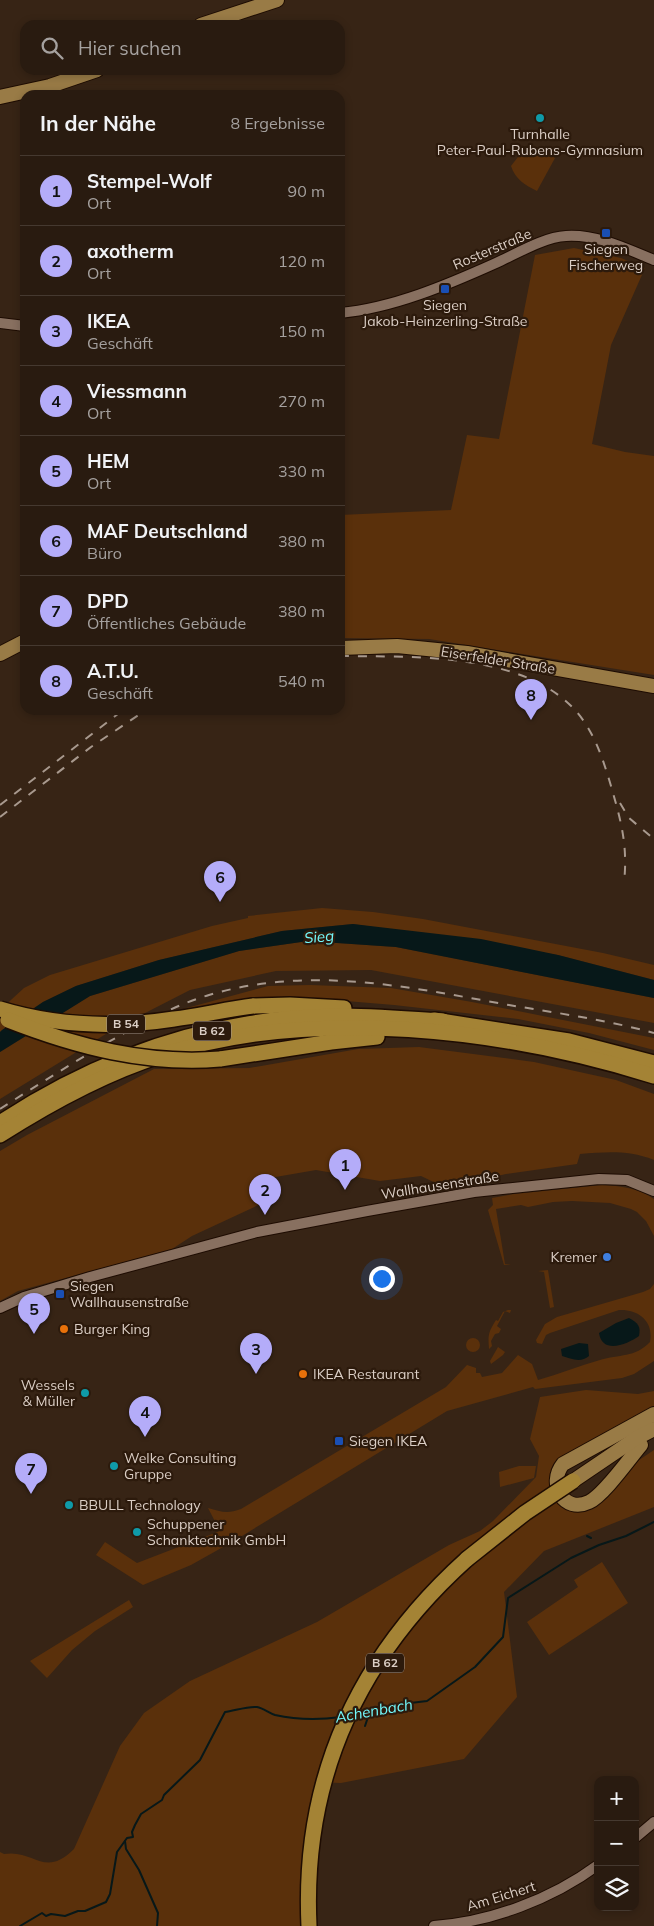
<!DOCTYPE html>
<html lang="de">
<meta charset="utf-8">
<style>
body{margin:0;font-family:Mulish,sans-serif;background:#35281e;color:#f1f3f6}
.controls{position:absolute;right:15px;bottom:15px;display:grid;overflow:hidden;border-radius:10px;box-shadow:0 2px 8px #0003}
.controls button{width:45px;height:45px;display:grid;place-items:center;padding:0;border:0;border-bottom:1px solid #453930;background:#291b10;color:#f1f3f6;font:25px sans-serif}
.you{position:absolute;left:381px;top:1278px;width:18px;height:18px;margin:-12px;border:4px solid #fff;border-radius:50%;background:#1a73e8;box-shadow:0 0 0 8px #1a73e833}
.badge{display:grid;place-items:center;width:32px;height:32px;border-radius:50%;background:#b4acf9;color:#111;font-size:16px;font-weight:700}
.pin{position:absolute;translate:-50% -41px;filter:drop-shadow(0 1px 2px #0008)}
.pin::after{content:'';position:absolute;top:26px;width:18px;height:15px;background:inherit;clip-path:polygon(0 0,100% 0,50% 100%)}
.list{margin:0;padding:0;list-style:none}
h2{display:flex;justify-content:space-between;align-items:center;height:65px;margin:0;padding:0 20px;font-size:21px}
h2 small{font-size:16px;font-weight:400;color:#a5a19f}
.list li{display:grid;grid-template-columns:32px 1fr auto;gap:15px;align-items:center;box-sizing:border-box;height:70px;padding:0 20px;border-top:1px solid #453930}
.list b{display:block;font-size:19px;white-space:nowrap}
.list p{margin:0;font-size:16px;white-space:nowrap;color:#a5a19f}
.list em{font-size:16px;font-style:normal;color:#a5a19f}
.icon{flex:none;width:28px;height:28px;fill:none;stroke:currentColor;stroke-width:2;stroke-linecap:round;stroke-linejoin:round}
.map{position:relative;flex:none;width:654px;height:1926px;overflow:hidden}
.search{position:absolute;background:#291b10;box-shadow:0 2px 8px #0003;left:20px;top:20px;width:325px;height:55px;display:flex;align-items:center;gap:12px;box-sizing:border-box;padding:0 18px;border-radius:15px;color:#a5a19f;font-size:19px}
.panel{position:absolute;background:#291b10;box-shadow:0 2px 8px #0003;left:20px;top:90px;width:325px;height:625px;border-radius:15px}
.map>svg:first-child{display:block}
.green{fill:#5a300b}
.water{fill:#071819}
.lines{fill:none;stroke-linecap:round;stroke-linejoin:round}
.stream{stroke:#071819;stroke-width:2}
.minor-casing{stroke:#1e0c02;stroke-width:12}
.major-casing{stroke:#1e0c02;stroke-width:16}
.highway-casing{stroke:#1e0c02;stroke-width:18}
.minor{stroke:#887060;stroke-width:10}
.major{stroke:#997b46;stroke-width:14}
.highway{stroke:#a48335;stroke-width:15}
.rail{stroke:#a8998e;stroke-width:2;stroke-dasharray:9 9;stroke-linecap:butt}
.highway-bridge-casing{stroke:#1e0c02;stroke-width:18;stroke-linecap:butt}
.highway-bridge{stroke:#a48335;stroke-width:15}
.culture-dot{fill:#0f9aa8;stroke:#2c1a0c;stroke-width:2}
.transit-dot{fill:#1a4fb4;stroke:#2c1a0c;stroke-width:2}
.shop-dot{fill:#3f7fe0;stroke:#2c1a0c;stroke-width:2}
.food-dot{fill:#e8710a;stroke:#2c1a0c;stroke-width:2}
.labels{text-anchor:middle;stroke-width:4.5;stroke-linejoin:round;paint-order:stroke}
.shield{fill:#2c1a0c;stroke:#a6988e;stroke-width:1}
.shield-label{font-size:12px;font-weight:bold;fill:#dbcec5}
.poi-label{font-size:14px;fill:#dbcec5;stroke:#2c1a0c;text-anchor:start}
.street-label{font-size:14px;fill:#dbcec5;stroke:#2c1a0c}
.water-label{font-size:15px;font-style:italic;fill:#73fafd;stroke:#2c1a0c}
</style>
<div class="map">
<svg width="654" height="1926" viewBox="0 0 654 1926">
<rect width="100%" height="100%" fill="#372415"/>
<g class="green">
<path d="M 530,153 L 544,153 L 555,158 L 537,191 C 525,185 515,179 511,166 L 518,157 Z"/>
<path d="M 574,248 L 621,258 L 645,268 L 611,345 L 592,444 L 625,452 L 654,456 L 654,675 L 429,639 L 340,638 L 340,515 L 451,510 L 467,435 L 499,439 L 535,255 Z"/>
<path d="M 322,908 L 373,912 L 423,919 L 603,953 L 654,965 L 654,980 L 558,955 L 353,924 L 282,931 L 159,960 L 76,986 L 43,1002 L 0,1032 L 0,1010 L 24,988 L 50,975 L 212,926 L 248,918 L 248,916 Z"/>
<path d="M 308,941 L 396,947 L 654,998 L 654,1023 L 371,970 L 276,971 L 190,990 L 114,1029 L 0,1099 L 0,1052 L 90,996 L 239,951 Z"/>
<path d="M 310,985 L 391,988 L 472,1002 L 654,1038 L 654,1050 L 589,1033 L 518,1019 L 394,1005 L 346,1001 L 174,1014 L 183,1009 L 268,986 Z"/>
<path d="M 419,1047 L 534,1062 L 616,1080 L 654,1094 L 654,1160 C 628,1150 607,1152 580,1154 L 577,1164 L 506,1174 L 446,1188 L 421,1176 L 380,1181 L 316,1170 L 264,1179 L 265,1202 L 192,1236 L 172,1249 L 18,1291 L 0,1301 L 0,1151 L 27,1135 L 154,1069 L 249,1068 L 358,1049 Z"/>
<path d="M 602,1185 C 621,1186 638,1188 654,1199 L 654,1236 L 646,1221 L 637,1212 L 631,1209 L 610,1203 L 572,1201 L 553,1202 L 528,1207 L 521,1205 L 496,1209 L 505,1264 L 511,1264 L 504,1265 L 488,1210 L 493,1205 L 492,1198 L 514,1194 Z"/>
<path d="M 548,1270 L 554,1307 L 550,1308 L 544,1272 L 538,1271 Z"/>
<path d="M 654,1284 L 654,1361 L 634,1374 L 622,1378 L 535,1389 L 533,1387 L 447,1411 L 232,1542 L 191,1565 L 143,1585 L 96,1555 L 105,1542 L 137,1563 L 220,1531 L 208,1508 C 221,1512 228,1514 241,1509 L 446,1387 L 467,1365 L 476,1368 L 476,1373 L 480,1373 L 482,1377 L 502,1373 L 518,1355 L 532,1364 L 538,1380 C 559,1374 579,1366 600,1360 C 619,1354 635,1358 650,1342 C 654,1321 638,1309 619,1310 L 550,1333 L 546,1335 L 542,1344 L 537,1343 L 536,1340 L 545,1324 L 557,1317 L 643,1292 L 650,1289 Z"/>
<path d="M 508,1310 L 511,1310 L 510,1313 L 505,1311 L 497,1326 L 501,1329 L 499,1333 L 495,1334 L 491,1341 L 492,1346 L 489,1349 C 488,1335 488,1333 496,1320 L 498,1321 L 503,1312 Z"/>
<circle cx="473" cy="1345" r="7"/>
<path d="M 498,1347 L 505,1352 L 503,1355 L 491,1364 L 490,1361 Z"/>
<path d="M 586,1390 L 638,1394 L 654,1391 L 654,1410 L 562,1460 L 566,1509 L 654,1450 L 654,1507 L 544,1551 L 504,1592 L 517,1697 L 464,1759 L 341,1783 L 315,1782 L 303,1851 L 301,1894 L 303,1926 L 0,1926 L 0,1852 L 4,1854 C 35,1849 44,1879 74,1849 L 120,1746 L 144,1713 L 190,1681 L 317,1622 L 449,1545 L 480,1531 L 493,1521 L 536,1477 L 539,1456 L 530,1439 L 540,1397 Z"/>
<path d="M 519,1466 L 536,1466 L 534,1478 L 500,1487 L 499,1472 Z"/>
<path d="M 602,1562 L 628,1603 L 549,1655 L 527,1622 L 578,1587 L 574,1580 Z"/>
<path d="M 129,1600 L 133,1607 L 95,1631 L 72,1650 L 47,1678 L 30,1661 Z"/>
</g>
<g class="water">
<path d="M 353,924 L 481,939 L 558,955 L 654,980 L 654,998 L 396,947 L 308,941 L 239,951 L 90,996 L 0,1052 L 0,1032 L 2,1030 L 43,1002 L 76,986 L 159,960 L 282,931 Z"/>
<path d="M 629,1318 C 638,1323 641,1326 639,1336 C 628,1344 602,1355 599,1333 L 616,1323 Z"/>
<path d="M 579,1343 L 588,1344 L 589,1356 C 581,1363 571,1359 562,1356 L 561,1349 Z"/>
</g>
<g class="lines">
<g class="stream">
<path d="M 587,1536 L 591,1538"/>
<path d="M 356,1715 L 369,1714 L 402,1704 L 427,1701 L 475,1667 L 503,1637 L 508,1598 L 571,1558 L 599,1545 L 626,1536 L 654,1522"/>
<path d="M 365,1726 L 369,1714"/>
<path d="M 125,1841 L 126,1849 L 139,1870 L 158,1913 L 157,1926"/>
<path d="M 20,1926 L 42,1913 L 46,1916 L 51,1914 L 65,1916 L 78,1911 L 85,1911 L 106,1902 L 110,1894 L 117,1852 L 127,1838 L 133,1837 L 132,1832 L 135,1825 L 141,1814 L 162,1800 L 164,1795 L 200,1760 L 225,1712 C 234,1711 247,1706 257,1707 C 263,1708 269,1713 275,1715 C 298,1720 318,1720 341,1717"/>
</g>
<g class="minor-casing">
<g id="minor">
<path d="M 340,313 C 393,308 447,285 496,263 C 516,254 544,237 566,236 C 597,234 627,249 654,260"/>
<path d="M 0,323 L 25,326"/>
<path d="M 0,1308 L 24,1297 L 90,1277 L 257,1232 L 367,1211 L 474,1192 L 599,1179 L 627,1180 L 654,1191"/>
<path d="M 635,1838 L 654,1822"/>
<path d="M 434,1926 C 491,1922 552,1899 598,1865"/>
</g>
</g>
<g class="major-casing">
<g id="major">
<path d="M 201,25 L 277,0"/>
<path d="M 0,97 L 50,86 L 97,70"/>
<path d="M 340,648 L 397,646 L 467,653 L 654,686"/>
<path d="M 0,654 L 25,641"/>
<path d="M 641,1445 C 629,1459 604,1495 589,1502 C 564,1514 547,1484 563,1464 L 654,1414"/>
<path d="M 573,1481 L 635,1439 L 654,1429"/>
</g>
</g>
<g class="highway-casing">
<g id="highway">
<path d="M 253,1006 L 290,1005 L 344,1008"/>
<path d="M 434,1020 L 569,1041 L 654,1063"/>
<path d="M 220,1059 L 331,1042 L 377,1037"/>
<path d="M 0,1123 C 103,1055 213,1018 336,1016 C 372,1016 408,1019 443,1021"/>
<path d="M 0,1135 C 50,1103 105,1073 162,1055 C 315,1006 503,1029 654,1076"/>
<path d="M 309,1926 C 302,1779 358,1657 467,1559"/>
</g>
</g>
<use href="#minor" class="minor"/>
<use href="#major" class="major"/>
<use href="#highway" class="highway"/>
<g class="rail">
<path d="M 340,656 C 413,657 522,652 575,710 C 594,731 603,759 611,786 C 621,821 628,845 624,883"/>
<path d="M 620,803 L 629,818 L 654,839"/>
<path d="M 0,805 L 123,710"/>
<path d="M 0,817 L 91,747 L 146,710"/>
<path d="M 0,1109 C 34,1087 68,1066 103,1045 C 137,1026 172,1006 209,995 C 310,965 408,987 509,1005 C 557,1013 607,1020 654,1033"/>
</g>
<g class="highway-bridge-casing">
<g id="highway-bridge">
<path d="M 0,1009 C 56,1026 116,1028 174,1019 C 200,1016 227,1009 253,1006"/>
<path d="M 8,1020 C 77,1047 147,1065 220,1059"/>
<path d="M 467,1559 L 525,1513 L 573,1481"/>
</g>
</g>
<use href="#highway-bridge" class="highway-bridge"/>
</g>
<g class="culture-dot">
<circle cx="540" cy="118" r="5"/>
<circle cx="85" cy="1393" r="5"/>
<circle cx="114" cy="1466" r="5"/>
<circle cx="69" cy="1505" r="5"/>
<circle cx="137" cy="1532" r="5"/>
</g>
<g class="transit-dot">
<rect x="601" y="228" width="10" height="10" rx="2.5"/>
<rect x="440" y="284" width="10" height="10" rx="2.5"/>
<rect x="55" y="1289" width="10" height="10" rx="2.5"/>
<rect x="334" y="1436" width="10" height="10" rx="2.5"/>
</g>
<circle class="shop-dot" cx="607" cy="1257" r="5"/>
<g class="food-dot">
<circle cx="64" cy="1329" r="5"/>
<circle cx="303" cy="1374" r="5"/>
</g>
<g class="labels">
<g class="shield">
<rect x="107" y="1014.5" width="38" height="19" rx="4"/>
<rect x="193" y="1021.5" width="38" height="19" rx="4"/>
<rect x="366" y="1653.5" width="38" height="19" rx="4"/>
</g>
<g class="shield-label">
<text x="126" y="1028">B 54</text>
<text x="212" y="1035">B 62</text>
<text x="385" y="1667">B 62</text>
</g>
<g class="poi-label">
<text x="540" y="139" text-anchor="middle">Turnhalle<tspan x="540" dy="16">Peter-Paul-Rubens-Gymnasium</tspan></text>
<text x="606" y="254" text-anchor="middle">Siegen<tspan x="606" dy="16">Fischerweg</tspan></text>
<text x="445" y="310" text-anchor="middle">Siegen<tspan x="445" dy="16">Jakob-Heinzerling-Straße</tspan></text>
<text x="597" y="1262" text-anchor="end">Kremer</text>
<text x="70" y="1291">Siegen<tspan x="70" dy="16">Wallhausenstraße</tspan></text>
<text x="74" y="1334">Burger King</text>
<text x="313" y="1379">IKEA Restaurant</text>
<text x="75" y="1390" text-anchor="end">Wessels<tspan x="75" dy="16">&amp; Müller</tspan></text>
<text x="349" y="1446">Siegen IKEA</text>
<text x="124" y="1463">Welke Consulting<tspan x="124" dy="16">Gruppe</tspan></text>
<text x="79" y="1510">BBULL Technology</text>
<text x="147" y="1529">Schuppener<tspan x="147" dy="16">Schanktechnik GmbH</tspan></text>
</g>
<g class="street-label">
<text transform="translate(492 249) rotate(-23)" y="5">Rosterstraße</text>
<text transform="translate(498 660) rotate(9)" y="5">Eiserfelder Straße</text>
<text transform="translate(440 1185) rotate(-9)" y="5">Wallhausenstraße</text>
<text transform="translate(501 1896) rotate(-17)" y="5">Am Eichert</text>
</g>
<g class="water-label">
<text transform="translate(319 937) rotate(-5)" y="5">Sieg</text>
<text transform="translate(374 1711) rotate(-10)" y="5">Achenbach</text>
</g>
</g>
</svg>
<div class="controls">
<button>+</button>
<button>−</button>
<button><svg class="icon" aria-label="layers" viewBox="0 0 24 24"><path d="M12 4l9 5-9 5-9-5zM3 14l9 5 9-5"/></svg></button>
</div>
<div class="you"></div>
<div class="pin badge" style="left:345px;top:1190px">1</div>
<div class="pin badge" style="left:265px;top:1215px">2</div>
<div class="pin badge" style="left:256px;top:1374px">3</div>
<div class="pin badge" style="left:145px;top:1437px">4</div>
<div class="pin badge" style="left:34px;top:1334px">5</div>
<div class="pin badge" style="left:220px;top:902px">6</div>
<div class="pin badge" style="left:31px;top:1494px">7</div>
<div class="pin badge" style="left:531px;top:720px">8</div>
<div class="search"><svg class="icon" aria-label="search" viewBox="0 0 24 24"><circle cx="10" cy="10" r="6"/><path d="M15 15l6 6"/></svg>Hier suchen</div>
<section class="panel">
<h2>In der Nähe<small>8 Ergebnisse</small></h2>
<ul class="list">
<li><span class="badge">1</span><div><b>Stempel-Wolf</b><p>Ort</p></div><em>90 m</em></li>
<li><span class="badge">2</span><div><b>axotherm</b><p>Ort</p></div><em>120 m</em></li>
<li><span class="badge">3</span><div><b>IKEA</b><p>Geschäft</p></div><em>150 m</em></li>
<li><span class="badge">4</span><div><b>Viessmann</b><p>Ort</p></div><em>270 m</em></li>
<li><span class="badge">5</span><div><b>HEM</b><p>Ort</p></div><em>330 m</em></li>
<li><span class="badge">6</span><div><b>MAF Deutschland</b><p>Büro</p></div><em>380 m</em></li>
<li><span class="badge">7</span><div><b>DPD</b><p>Öffentliches Gebäude</p></div><em>380 m</em></li>
<li><span class="badge">8</span><div><b>A.T.U.</b><p>Geschäft</p></div><em>540 m</em></li>
</ul>
</section>
</div>
